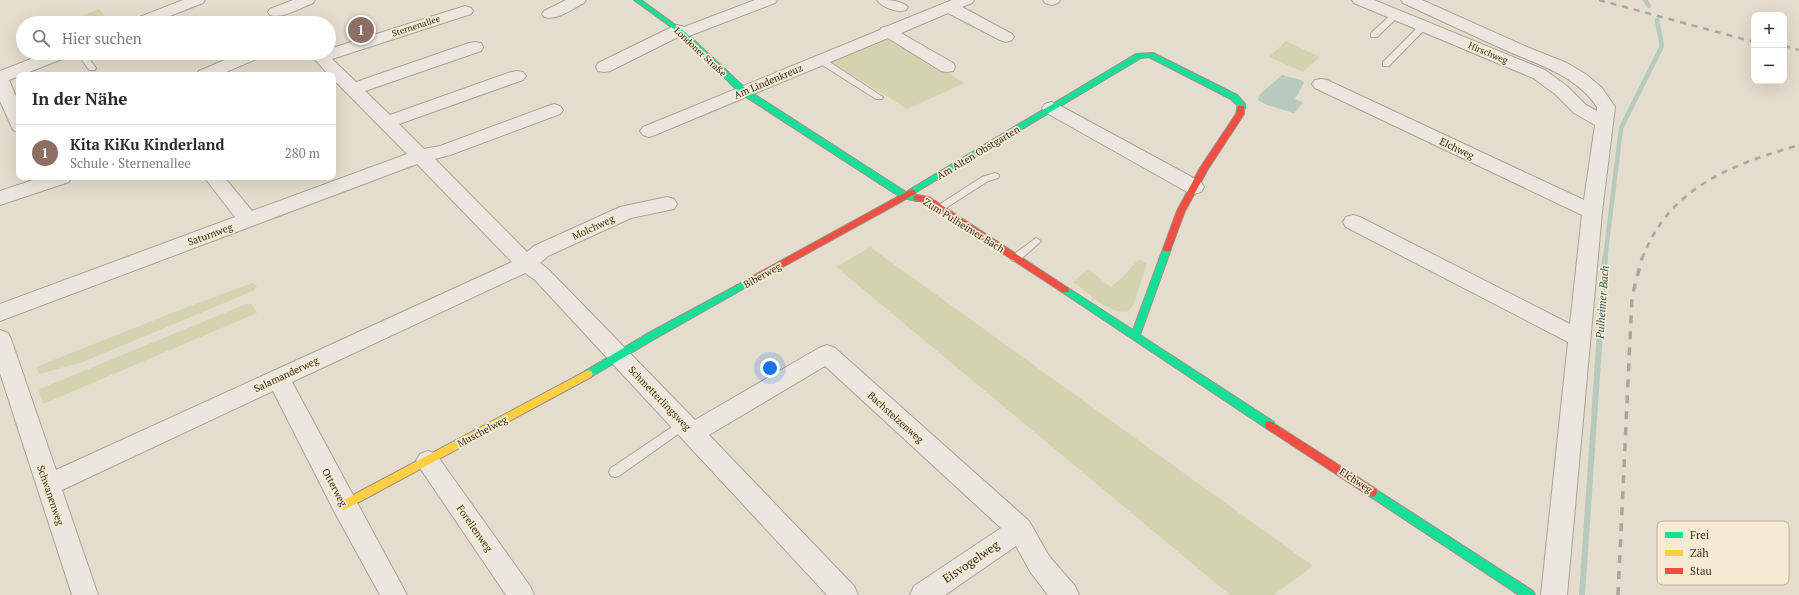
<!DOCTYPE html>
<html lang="de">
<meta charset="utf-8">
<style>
body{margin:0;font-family:"PT Serif",serif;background:#f7f7f7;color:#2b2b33}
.controls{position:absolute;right:12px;top:12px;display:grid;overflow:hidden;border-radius:8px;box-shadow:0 4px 16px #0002}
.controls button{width:36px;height:36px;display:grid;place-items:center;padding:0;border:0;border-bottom:1px solid #e1e1e2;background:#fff;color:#2b2b33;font:20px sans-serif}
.you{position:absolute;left:770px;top:368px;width:14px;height:14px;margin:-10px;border:3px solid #fff;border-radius:50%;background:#1a73e8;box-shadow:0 0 0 6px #1a73e833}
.badge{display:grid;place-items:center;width:26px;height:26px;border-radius:50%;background:#74695b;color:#fff;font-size:13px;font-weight:700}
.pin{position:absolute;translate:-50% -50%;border:2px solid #fff;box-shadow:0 1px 4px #0006}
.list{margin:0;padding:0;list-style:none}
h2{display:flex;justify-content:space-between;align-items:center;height:52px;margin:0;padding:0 16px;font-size:17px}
h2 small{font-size:13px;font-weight:400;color:#7c7c81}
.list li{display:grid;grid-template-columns:26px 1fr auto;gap:12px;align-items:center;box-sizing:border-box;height:56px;padding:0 16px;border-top:1px solid #e1e1e2}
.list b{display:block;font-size:15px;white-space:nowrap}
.list p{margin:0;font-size:13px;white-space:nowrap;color:#7c7c81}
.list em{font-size:13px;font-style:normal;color:#7c7c81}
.icon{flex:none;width:22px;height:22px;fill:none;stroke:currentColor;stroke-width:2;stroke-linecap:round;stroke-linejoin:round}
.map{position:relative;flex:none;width:1799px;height:595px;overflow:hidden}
.search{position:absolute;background:#fff;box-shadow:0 4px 16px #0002;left:16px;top:16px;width:320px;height:44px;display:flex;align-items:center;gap:10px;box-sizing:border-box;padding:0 14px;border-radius:22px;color:#7c7c81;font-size:15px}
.panel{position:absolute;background:#fff;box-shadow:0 4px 16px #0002;left:16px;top:72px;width:320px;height:108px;border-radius:8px}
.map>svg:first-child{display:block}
.green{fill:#d3d4af}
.water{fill:#b8c9be}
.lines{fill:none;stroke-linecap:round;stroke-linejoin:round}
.stream-far1{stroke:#b8c9be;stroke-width:4.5}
.stream{stroke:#b8c9be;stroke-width:6}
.lane-casing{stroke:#a9a296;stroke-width:2}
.street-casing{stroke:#a9a296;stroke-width:2}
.fast-casing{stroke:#999186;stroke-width:2}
.slow-casing{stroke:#999186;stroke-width:2}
.jam-casing{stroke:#999186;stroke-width:2}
.lane{fill:#ece7de;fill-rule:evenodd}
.street{fill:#ece7de;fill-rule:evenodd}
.fast{fill:#16e098;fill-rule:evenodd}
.slow{fill:#ffcf43;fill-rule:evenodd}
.jam{fill:#f24e42;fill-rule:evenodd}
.rail-far1{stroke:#aba79e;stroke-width:2.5;stroke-dasharray:6 6;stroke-linecap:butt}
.rail{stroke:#aba79e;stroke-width:3.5;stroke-dasharray:8 8;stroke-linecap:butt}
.labels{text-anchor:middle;stroke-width:3.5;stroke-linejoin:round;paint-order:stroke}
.far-street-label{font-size:9px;fill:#382a1e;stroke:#f5ebd2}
.street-label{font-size:10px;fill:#382a1e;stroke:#f5ebd2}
.water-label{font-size:11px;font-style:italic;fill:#2d5755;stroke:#f5ebd2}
.near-street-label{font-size:12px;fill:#382a1e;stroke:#f5ebd2}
.key{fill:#f5ebd2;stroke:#bcb19c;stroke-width:1}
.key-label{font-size:11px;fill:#382a1e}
</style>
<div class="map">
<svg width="1799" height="595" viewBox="0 0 1799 595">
<rect width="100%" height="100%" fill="#e4ddcd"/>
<g class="green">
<path d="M 99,9 L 110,23 L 69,23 L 68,21 Z"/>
<path d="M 886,38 L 965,83 L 907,109 L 830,61 Z"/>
<path d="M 1286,41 L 1320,57 L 1303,72 L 1269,57 Z"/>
<path d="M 870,247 L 1313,566 L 1274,595 L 1230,595 L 836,267 Z"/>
<path d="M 1139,259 L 1147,263 L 1133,306 L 1127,312 C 1107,313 1089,294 1073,282 L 1088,269 L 1111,287 L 1121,279 Z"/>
<path d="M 253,283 L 257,286 L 253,291 L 83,362 L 39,374 L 36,367 L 192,305 Z"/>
<path d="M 246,304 L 252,304 L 257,313 L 43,404 L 39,393 L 40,389 L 47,386 Z"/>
</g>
<path class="water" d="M 1282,75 L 1301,80 L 1304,83 L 1295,99 L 1303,103 L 1294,113 L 1267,105 L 1258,100 L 1259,95 Z"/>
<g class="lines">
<g class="stream-far1">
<path d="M 1645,0 L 1649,6"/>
<path d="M 1605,259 L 1621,128 L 1662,46 L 1657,20"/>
</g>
<path class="stream" d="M 1582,595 L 1605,258"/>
<g class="lane-casing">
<g id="lane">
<path d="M 1393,13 L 1399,13 L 1400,15 L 1377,37 L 1371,37 L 1371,33 Z"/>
<path d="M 1421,24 L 1424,24 L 1428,26 L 1389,66 L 1383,66 L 1383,62 Z"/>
<path d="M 77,53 L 85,53 L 96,68 L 95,70 L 89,70 Z"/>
<path d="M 816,57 L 822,57 L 883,97 L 882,99 L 876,99 L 816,61 Z"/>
<path d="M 995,173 L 998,174 L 999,176 L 998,178 L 988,181 L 943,210 L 937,210 L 935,208 L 937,206 L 982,177 Z"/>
<path d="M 1036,238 L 1041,241 L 1039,243 L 1019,261 L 1013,261 L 1011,258 L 1013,255 Z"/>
<path d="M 684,419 L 688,421 L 690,424 L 688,427 L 619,476 L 615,477 L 611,476 L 609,472 L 611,468 Z"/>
</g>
</g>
<g class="street-casing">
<g id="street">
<path d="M 183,0 L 205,0 L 203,3 L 152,23 L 130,23 L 132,20 Z"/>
<path d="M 293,0 L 315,0 L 313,3 C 300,8 283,19 270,15 L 268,12 L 270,9 Z"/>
<path d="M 566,0 L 586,0 L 584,3 C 572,9 557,21 544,17 L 542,14 L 544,11 Z"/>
<path d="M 755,0 L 777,0 L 775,3 L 689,36 L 683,38 L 678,37 L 610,71 L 604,72 L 598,71 L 596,67 L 598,63 L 672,27 L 678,25 L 684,27 Z"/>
<path d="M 877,0 C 888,0 901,0 908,7 L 906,10 C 897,13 883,8 877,0 Z"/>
<path d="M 952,0 L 974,0 L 972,3 L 962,7 L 1012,34 L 1014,37 L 1012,40 L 1006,42 L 1000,40 L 948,13 L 901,33 L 953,63 L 955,67 L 953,71 L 947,72 L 941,71 L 888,38 L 655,135 L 649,137 L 643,135 L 640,131 L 643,127 L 880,30 L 881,28 L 888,26 Z"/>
<path d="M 1043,0 L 1060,0 L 1058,3 L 1052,5 L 1045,3 Z"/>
<path d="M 1352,0 L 1374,0 L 1545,70 L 1567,86 L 1586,105 L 1597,111 L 1597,107 C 1575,74 1537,65 1503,49 C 1470,34 1437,19 1403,3 L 1401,0 L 1422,0 L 1527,47 L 1567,63 L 1587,75 L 1602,88 L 1615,107 L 1602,212 L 1567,595 L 1541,595 L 1568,342 L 1346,227 L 1343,222 L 1346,217 L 1353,215 L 1360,217 L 1570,324 L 1582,215 L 1315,88 L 1312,84 L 1315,80 L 1321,79 L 1327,80 L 1584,200 L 1595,125 L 1574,113 L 1555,94 L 1533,78 L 1354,3 Z"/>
<path d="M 465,6 L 471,8 L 473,11 L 471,14 L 332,59 L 356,82 L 469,43 L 475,42 L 481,43 L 483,47 L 481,51 L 365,91 L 390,115 L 511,72 L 517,71 L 523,72 L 526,76 L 523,80 L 399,124 L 424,149 L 440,146 L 548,106 L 554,104 L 560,106 L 563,110 L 560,114 L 450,155 L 435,159 L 527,252 L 534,246 L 620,207 L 667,197 L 674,199 L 677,204 L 674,209 L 631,218 L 548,256 L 540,263 L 549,270 L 695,420 L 819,348 L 827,345 L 835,348 L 1029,521 L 1049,556 L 1075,586 L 1079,595 L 1048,595 L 1031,573 L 1016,546 L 945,595 L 910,595 L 914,586 L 1001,528 L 825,366 L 709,435 L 854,586 L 858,595 L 827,595 L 535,280 L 525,273 L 292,382 L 407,595 L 380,595 L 335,513 L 273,391 L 62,490 L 98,595 L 72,595 L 0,373 L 0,330 L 8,333 L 11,339 L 56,470 L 512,262 L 417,164 L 0,321 L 0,304 L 235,217 L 204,177 L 224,177 L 252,211 L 407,154 L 333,79 L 333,75 L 329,75 L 309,53 L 329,53 L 329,49 Z"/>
<path d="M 46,53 L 69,53 L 67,57 L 9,80 L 19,104 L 19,132 L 13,130 L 0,101 L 0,71 Z"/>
<path d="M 241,53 L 263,53 L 261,57 L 219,75 L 197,75 L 199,71 Z"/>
<path d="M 1051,102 L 1057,104 L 1201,182 L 1204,187 L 1201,192 L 1194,194 L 1187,192 L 1045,112 L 1042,108 L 1045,104 Z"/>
<path d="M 42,177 L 71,177 L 69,182 L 0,205 L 0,191 Z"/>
<path d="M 428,451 L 436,454 L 530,586 L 534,595 L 506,595 L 420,468 L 416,461 L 420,454 Z"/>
</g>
</g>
<g class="fast-casing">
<g id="fast">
<path d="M 634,0 L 641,0 L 685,32 L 746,89 L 909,194 L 909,190 L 1136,54 L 1153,53 L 1237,95 L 1245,104 L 1245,108 L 1241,110 L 1238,110 L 1237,105 L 1231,99 L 1149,57 L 1141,58 L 913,194 L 920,196 L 921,198 L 917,201 L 903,198 L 894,193 L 740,93 L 681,34 Z"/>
<path d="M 1167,246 L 1171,249 L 1140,335 L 1274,422 L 1275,425 L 1274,428 L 1270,429 L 1266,428 L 1062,292 L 1061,290 L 1062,288 L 1068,288 L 1133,330 L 1163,249 Z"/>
<path d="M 747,280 L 751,283 L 750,285 L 651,341 L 591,377 L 588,378 L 585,377 L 583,374 L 585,371 L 645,335 Z"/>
<path d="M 1372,487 L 1533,591 L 1535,595 L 1519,595 L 1368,495 L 1367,492 L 1368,489 Z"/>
</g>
</g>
<g class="slow-casing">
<path id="slow" d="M 588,370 L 591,371 L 593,374 L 591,377 L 348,508 L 344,510 L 340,508 L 339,505 L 340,502 Z"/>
</g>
<g class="jam-casing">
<g id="jam">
<path d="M 1238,106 L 1244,106 L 1244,114 L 1208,169 L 1185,211 L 1170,251 L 1164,251 L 1163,249 L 1177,211 L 1200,168 L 1236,114 Z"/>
<path d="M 912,189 L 916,192 L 915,194 L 750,285 L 744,285 L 743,283 L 744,281 Z"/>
<path d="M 917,195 L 929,197 L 1068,288 L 1069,290 L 1068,292 L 1062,292 L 924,202 L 914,200 L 913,198 L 914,196 Z"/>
<path d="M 1270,421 L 1376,489 L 1377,492 L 1376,495 L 1372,497 L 1368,495 L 1266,428 L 1265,425 L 1266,422 Z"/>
</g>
</g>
<use href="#lane" class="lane"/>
<use href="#street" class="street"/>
<use href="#fast" class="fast"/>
<use href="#slow" class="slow"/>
<use href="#jam" class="jam"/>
<g class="rail-far1">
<path d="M 1599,0 L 1754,42"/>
<path d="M 1784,46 L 1799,50"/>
<path d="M 1642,259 C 1669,187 1731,165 1799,145"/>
</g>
<path class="rail" d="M 1618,595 L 1632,297 L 1642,258"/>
</g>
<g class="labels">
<g class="far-street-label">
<text transform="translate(416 26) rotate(-18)" y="3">Sternenallee</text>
<text transform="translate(700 52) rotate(43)" y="3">Londoner Straße</text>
<text transform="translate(1488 53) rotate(23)" y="3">Hirschweg</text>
</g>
<g class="street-label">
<text transform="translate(768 81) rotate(-23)" y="4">Am Lindenkreuz</text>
<text transform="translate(1457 148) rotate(25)" y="4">Elchweg</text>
<text transform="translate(978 152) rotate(-31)" y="4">Am Alten Obstgarten</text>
<text transform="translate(964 225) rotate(32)" y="4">Zum Pulheimer Bach</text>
<text transform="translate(593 227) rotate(-25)" y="4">Molchweg</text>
<text transform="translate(210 234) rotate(-20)" y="4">Saturnweg</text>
<text transform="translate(762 275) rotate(-29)" y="4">Biberweg</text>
<text transform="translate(286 374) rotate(-25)" y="4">Salamanderweg</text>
<text transform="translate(660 398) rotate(46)" y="4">Schmetterlingsweg</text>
<text transform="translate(896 417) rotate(42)" y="4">Bachstelzenweg</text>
<text transform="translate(482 431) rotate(-28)" y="4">Muschelweg</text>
<text transform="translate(1356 480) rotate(33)" y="4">Elchweg</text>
<text transform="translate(335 487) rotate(62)" y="4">Otterweg</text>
<text transform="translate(51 495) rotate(71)" y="4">Schwanenweg</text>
<text transform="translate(475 528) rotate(55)" y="4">Forellenweg</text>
</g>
<g class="water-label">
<text transform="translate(1602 302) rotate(-86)" y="4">Pulheimer Bach</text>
</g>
<g class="near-street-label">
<text transform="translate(971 562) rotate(-34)" y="4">Eisvogelweg</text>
</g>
</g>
<rect x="1657" y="521" width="132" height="64" rx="6" class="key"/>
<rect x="1665" y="532" width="18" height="6" fill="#16e098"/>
<rect x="1665" y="550" width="18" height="6" fill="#ffcf43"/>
<rect x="1665" y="568" width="18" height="6" fill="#f24e42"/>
<g class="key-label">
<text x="1690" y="539">Frei</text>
<text x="1690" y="557">Zäh</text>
<text x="1690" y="575">Stau</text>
</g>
</svg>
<div class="controls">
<button>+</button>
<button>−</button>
</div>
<div class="you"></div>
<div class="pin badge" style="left:361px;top:30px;background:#8d6e63">1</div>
<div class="search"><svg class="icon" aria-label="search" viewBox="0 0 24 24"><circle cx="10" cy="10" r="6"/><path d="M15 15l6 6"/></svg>Hier suchen</div>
<section class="panel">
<h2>In der Nähe<small></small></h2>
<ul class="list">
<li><span class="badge" style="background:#8d6e63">1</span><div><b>Kita KiKu Kinderland</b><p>Schule · Sternenallee</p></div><em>280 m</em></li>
</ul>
</section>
</div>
